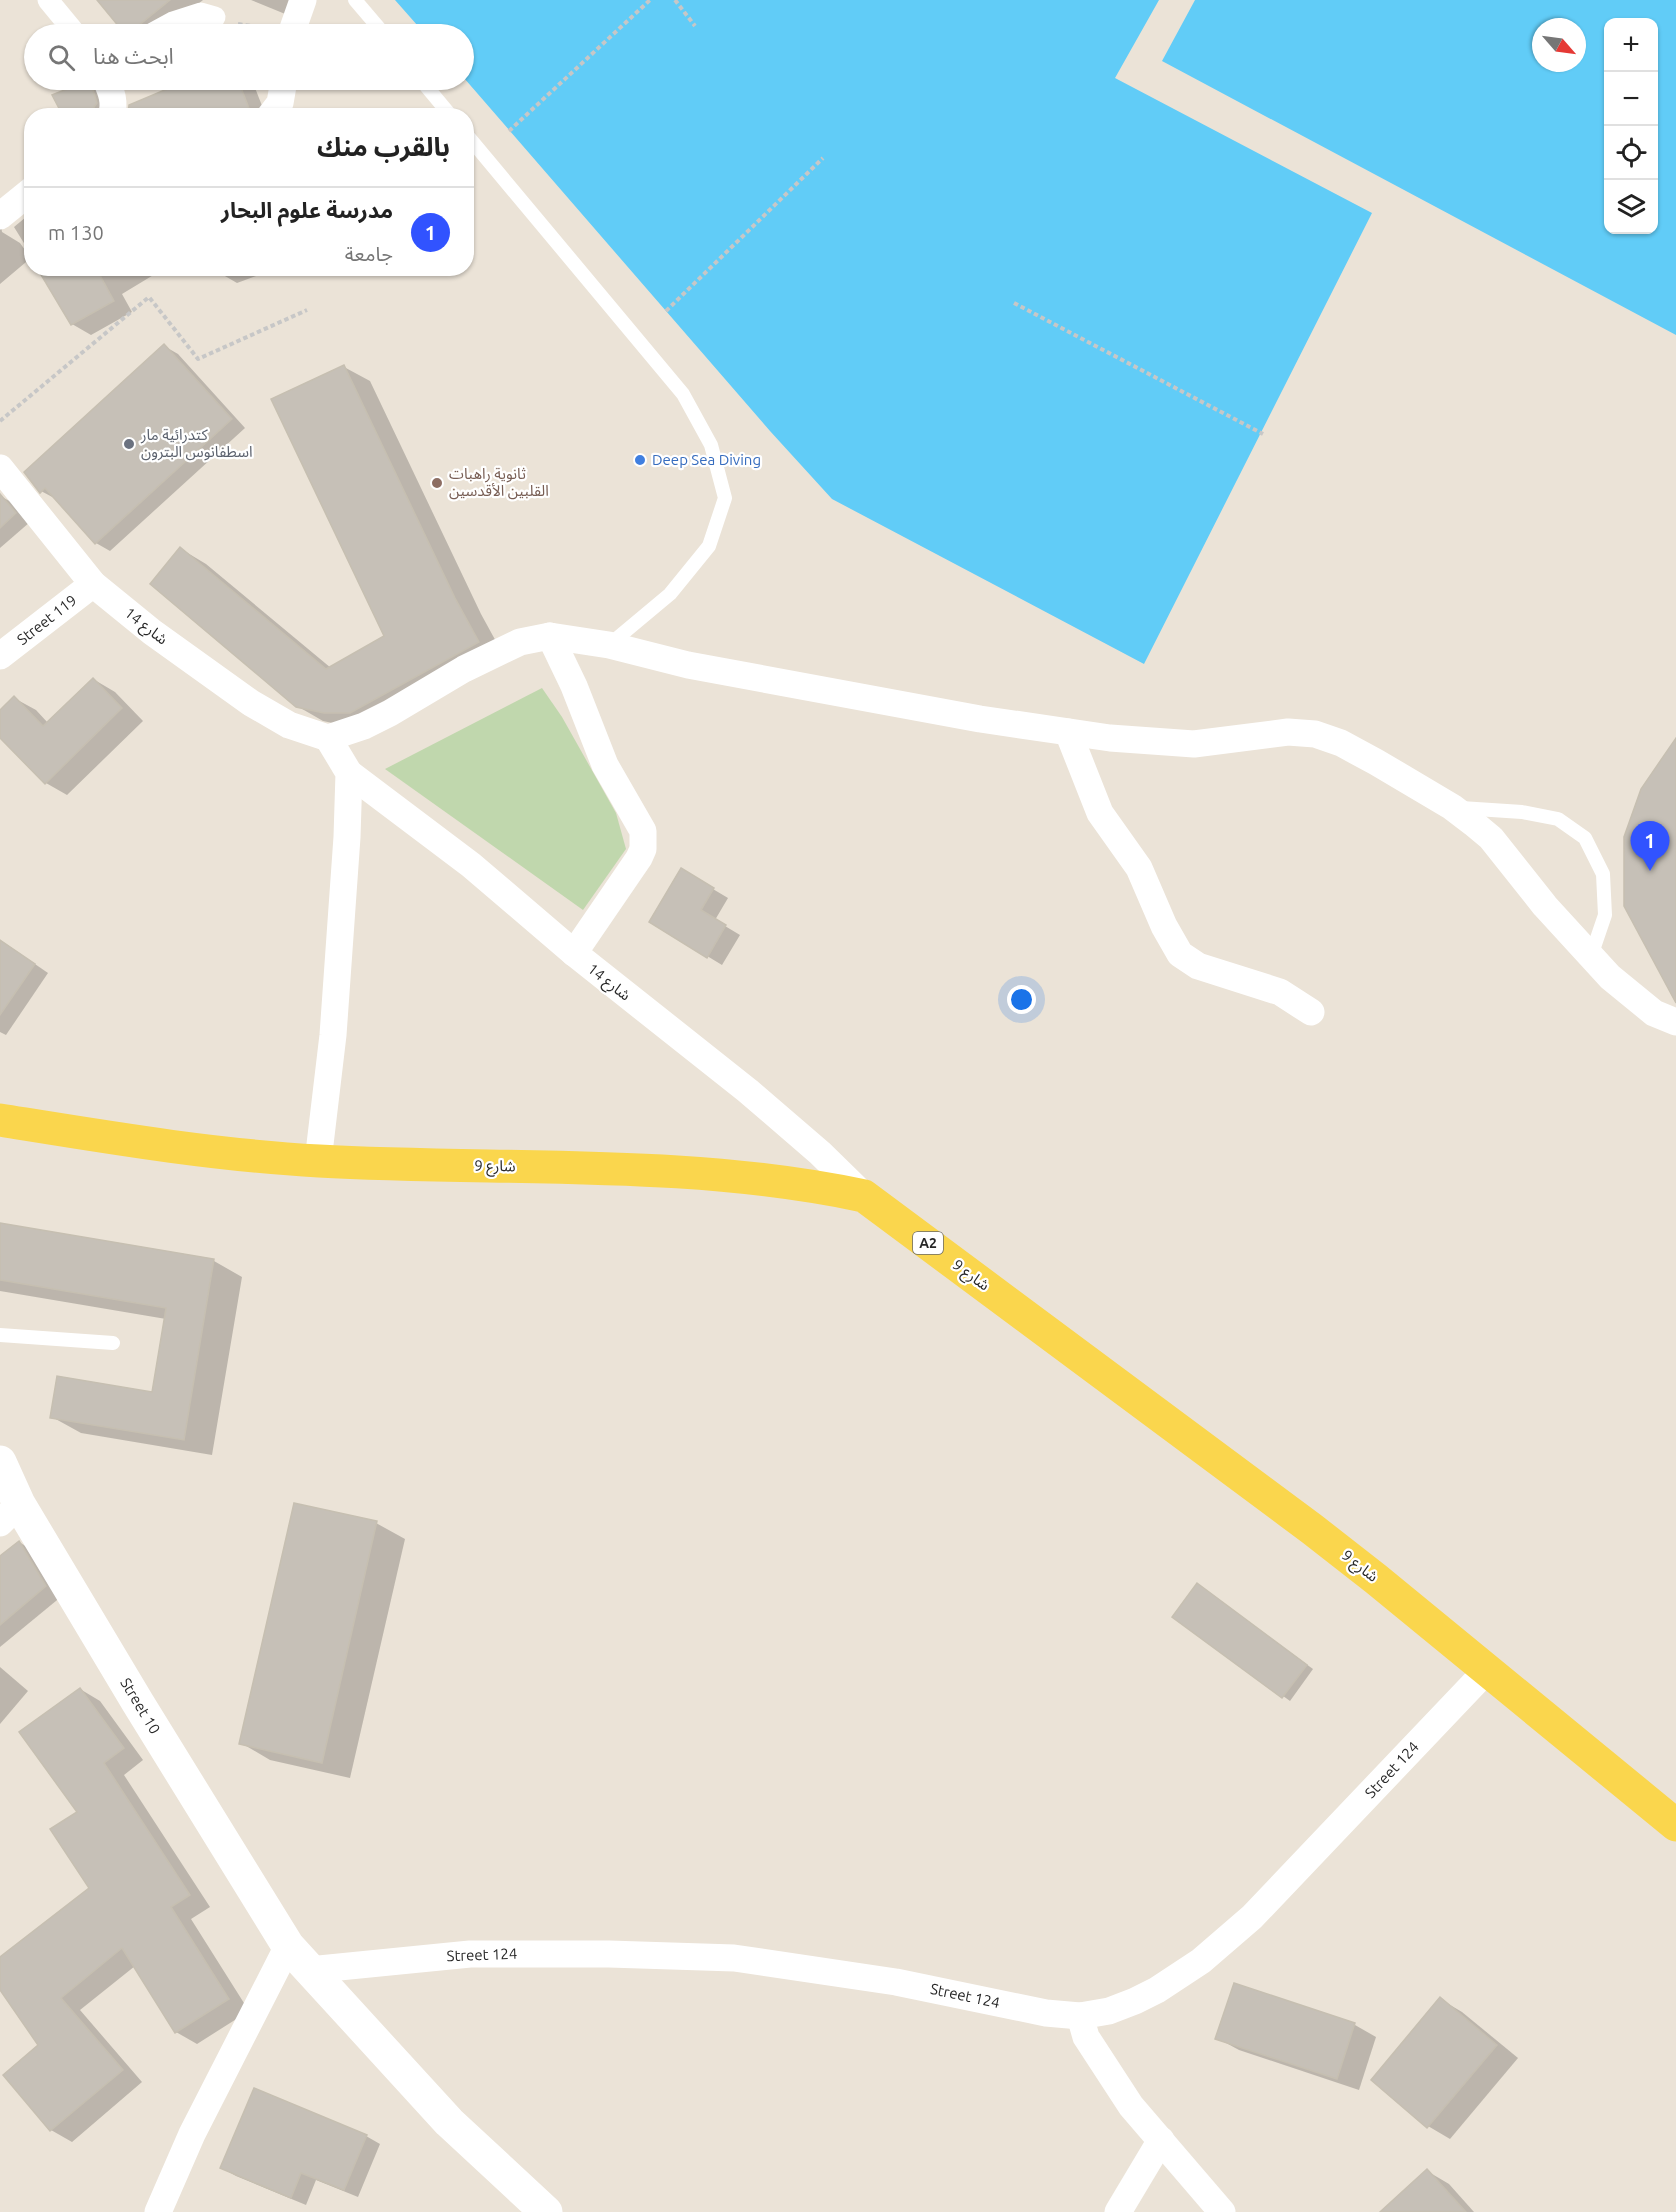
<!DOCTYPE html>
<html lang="ar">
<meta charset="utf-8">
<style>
body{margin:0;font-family:Ubuntu,"Noto Sans Arabic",sans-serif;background:#f6f6f6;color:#222;direction:rtl}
.controls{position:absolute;right:18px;top:18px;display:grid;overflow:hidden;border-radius:12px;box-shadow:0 2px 4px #0004}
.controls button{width:54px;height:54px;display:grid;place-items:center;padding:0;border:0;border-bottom:2px solid #e0e0e0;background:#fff;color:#222;font:30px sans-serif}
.compass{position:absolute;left:1532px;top:18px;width:54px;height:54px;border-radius:50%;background:#fff;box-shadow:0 2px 4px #0004;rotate:118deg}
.you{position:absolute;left:1022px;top:1000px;width:21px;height:21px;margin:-15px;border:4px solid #fff;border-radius:50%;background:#1a73e8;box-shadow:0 0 0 9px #1a73e833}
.badge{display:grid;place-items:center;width:39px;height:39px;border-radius:50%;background:#3153ff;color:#fff;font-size:20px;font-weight:700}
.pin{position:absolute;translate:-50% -50px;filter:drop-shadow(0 2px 3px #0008)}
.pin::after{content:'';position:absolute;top:32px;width:21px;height:18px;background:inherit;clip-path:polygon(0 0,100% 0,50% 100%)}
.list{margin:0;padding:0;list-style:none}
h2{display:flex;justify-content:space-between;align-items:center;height:78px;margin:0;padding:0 24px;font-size:26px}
h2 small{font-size:20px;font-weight:400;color:#767676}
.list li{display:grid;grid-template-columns:39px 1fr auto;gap:18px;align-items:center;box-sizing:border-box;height:90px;padding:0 24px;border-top:2px solid #e0e0e0}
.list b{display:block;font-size:22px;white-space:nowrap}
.list p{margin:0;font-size:20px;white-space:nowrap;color:#767676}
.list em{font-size:20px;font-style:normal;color:#767676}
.icon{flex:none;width:33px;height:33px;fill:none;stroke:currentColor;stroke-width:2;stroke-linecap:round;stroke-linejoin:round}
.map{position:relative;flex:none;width:1676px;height:2212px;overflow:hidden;direction:ltr}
.search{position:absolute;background:#fff;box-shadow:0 2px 4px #0004;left:24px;top:24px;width:450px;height:66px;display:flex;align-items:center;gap:15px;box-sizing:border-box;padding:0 21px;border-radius:33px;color:#767676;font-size:22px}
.panel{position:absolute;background:#fff;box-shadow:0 2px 4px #0004;left:24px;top:108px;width:450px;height:168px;border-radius:24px;direction:rtl}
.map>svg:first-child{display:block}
.cemetery{fill:#c0d7ad}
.water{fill:#61ccf7;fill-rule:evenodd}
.shadow{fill:#0003}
.building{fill:#c6c0b7;stroke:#c6bfb1;stroke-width:1.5}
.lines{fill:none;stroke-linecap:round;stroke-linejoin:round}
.path{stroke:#c7c7c7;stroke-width:4;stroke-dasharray:4.5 3;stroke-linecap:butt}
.service{stroke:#fff;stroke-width:14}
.pedestrian{stroke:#fff;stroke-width:21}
.minor{stroke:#fff;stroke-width:27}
.tertiary{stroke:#fff;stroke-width:33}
.primary{stroke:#fad64d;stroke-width:33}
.worship-dot{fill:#6b7280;stroke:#fff;stroke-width:2}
.shop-dot{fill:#3f7fe0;stroke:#fff;stroke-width:2}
.education-dot{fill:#8d6e63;stroke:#fff;stroke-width:2}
.labels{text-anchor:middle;stroke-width:4.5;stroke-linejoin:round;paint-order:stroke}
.shield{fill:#fff;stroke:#686868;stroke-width:1.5}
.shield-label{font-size:14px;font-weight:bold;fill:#272727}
.worship-label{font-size:15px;fill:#5b616d;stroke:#fff;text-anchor:start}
.shop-label{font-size:15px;fill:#366cbe;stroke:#fff;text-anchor:start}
.education-label{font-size:15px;fill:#785e54;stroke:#fff;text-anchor:start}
.street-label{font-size:15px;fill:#272727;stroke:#fff}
</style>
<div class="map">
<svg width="1676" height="2212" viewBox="0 0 1676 2212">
<rect width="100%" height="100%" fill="#ebe3d7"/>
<path class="cemetery" d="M 542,688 L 562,717 L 616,813 L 626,849 L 583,910 L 385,769 Z"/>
<g class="water">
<path d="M 395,0 L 1159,0 L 1115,78 L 1372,213 L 1144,664 L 832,499 L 770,431 L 464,78 L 464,34 L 425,34 Z"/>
<path d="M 1195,0 L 1676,0 L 1676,335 L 1162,61 ZM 1608,22 L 1654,22 L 1654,230 L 1608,230 ZM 1541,27 L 1577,27 L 1577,63 L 1541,63 Z"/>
</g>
<g class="shadow">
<path d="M 99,0 L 203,0 L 161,34 L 127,34 Z"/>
<path d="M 251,0 L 302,0 L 295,18 Z"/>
<path d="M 179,80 L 252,80 L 266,116 L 156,116 L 181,85 Z"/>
<path d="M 90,81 L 105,89 L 108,116 L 65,116 Z"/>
<path d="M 32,212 L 32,257 L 0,284 L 0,217 L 2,232 L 20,243 L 25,250 L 27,248 L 14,227 Z"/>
<path d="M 39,268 L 165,268 L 122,294 L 132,312 L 91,335 L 72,324 Z"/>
<path d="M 216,268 L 278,268 L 237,283 L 218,272 Z"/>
<path d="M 164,346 L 178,354 L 245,428 L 110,551 L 96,543 L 56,499 L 41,491 Z"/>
<path d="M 344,367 L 370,381 L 481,614 L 504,656 L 351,727 L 323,721 L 297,706 L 181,549 L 206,564 L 331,668 L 386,637 Z"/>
<path d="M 0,496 L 15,504 L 30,522 L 0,548 Z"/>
<path d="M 93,679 L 115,692 L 143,721 L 67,795 L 46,783 L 0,736 L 0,712 L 14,698 L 36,710 L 48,723 Z"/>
<path d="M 681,870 L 728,898 L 715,920 L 740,935 L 722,965 L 651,922 Z"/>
<path d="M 0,940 L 48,973 L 6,1035 L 0,1032 Z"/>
<path d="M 0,1225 L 214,1261 L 242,1277 L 212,1455 L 81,1433 L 52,1417 L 153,1394 L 166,1319 L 0,1291 Z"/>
<path d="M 376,1523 L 405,1539 L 350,1778 L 270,1760 L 241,1743 Z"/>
<path d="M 19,1542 L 35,1552 L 62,1596 L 0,1647 L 0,1558 Z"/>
<path d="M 1204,1589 L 1313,1669 L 1290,1701 L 1174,1617 Z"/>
<path d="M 0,1667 L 28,1691 L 0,1724 Z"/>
<path d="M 80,1689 L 100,1701 L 143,1760 L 124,1775 L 210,1907 L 191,1919 L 249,2011 L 197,2044 L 176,2032 L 135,1966 L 80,2010 L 142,2082 L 72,2142 L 51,2130 L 5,2076 L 40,2045 L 0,1988 L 0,1958 L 91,1889 L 79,1812 Z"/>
<path d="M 1235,1985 L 1355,2025 L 1376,2037 L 1359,2090 L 1239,2050 L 1217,2038 Z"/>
<path d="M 1440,1999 L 1462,2012 L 1518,2058 L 1450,2139 L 1428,2126 Z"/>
<path d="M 366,2136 L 380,2144 L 358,2197 L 316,2180 L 306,2205 L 236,2176 L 222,2168 Z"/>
<path d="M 1427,2171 L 1449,2184 L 1474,2212 L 1383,2212 Z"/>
</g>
<g class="building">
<path d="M 97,0 L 170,0 L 128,34 L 125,34 Z"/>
<path d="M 210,29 L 219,29 L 221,34 L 197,34 Z"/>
<path d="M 90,80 L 97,103 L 94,107 L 96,116 L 63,116 L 52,95 Z"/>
<path d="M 177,80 L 238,80 L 252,116 L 128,116 L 129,105 L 179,84 Z"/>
<path d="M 37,268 L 96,268 L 114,301 L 71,325 Z"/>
<path d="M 164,344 L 232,419 L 95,544 L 45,488 L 40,493 L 24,472 Z"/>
<path d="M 344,365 L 455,598 L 479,642 L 350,713 L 324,713 L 296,707 L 150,584 L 180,547 L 326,669 L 384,636 L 271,399 Z"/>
<path d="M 0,494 L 16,513 L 0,528 Z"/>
<path d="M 93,678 L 122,708 L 45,784 L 0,738 L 0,710 L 14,696 L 43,726 Z"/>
<path d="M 1676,738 L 1676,1003 L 1624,906 L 1624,837 L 1641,789 Z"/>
<path d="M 681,868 L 714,888 L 701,910 L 726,925 L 707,958 L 649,922 Z"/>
<path d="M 0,940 L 35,964 L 0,1015 Z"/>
<path d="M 0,1223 L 214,1259 L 184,1440 L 50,1418 L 57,1376 L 152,1392 L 166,1308 L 0,1280 Z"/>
<path d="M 294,1503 L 377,1521 L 322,1763 L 239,1744 Z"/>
<path d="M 19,1541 L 46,1586 L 0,1625 L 0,1556 Z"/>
<path d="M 1197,1583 L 1307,1665 L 1282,1698 L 1172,1617 Z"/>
<path d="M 80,1688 L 124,1748 L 104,1763 L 190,1895 L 171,1907 L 229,1999 L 175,2033 L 122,1948 L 61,1998 L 123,2070 L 50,2131 L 3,2075 L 38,2045 L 0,1990 L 0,1957 L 89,1888 L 50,1829 L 77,1812 L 19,1732 Z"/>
<path d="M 1234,1983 L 1355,2023 L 1337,2079 L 1215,2039 Z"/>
<path d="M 1440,1997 L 1497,2045 L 1427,2128 L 1371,2080 Z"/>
<path d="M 254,2088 L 367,2135 L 344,2190 L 301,2173 L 291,2198 L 220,2168 Z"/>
<path d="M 1427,2169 L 1466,2212 L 1380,2212 Z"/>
</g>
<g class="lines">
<g class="path">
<path d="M 675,0 L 695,26"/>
<path d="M 238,24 L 264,28"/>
<path d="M 509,131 L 650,0"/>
<path d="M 1014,303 L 1263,434"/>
<path d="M 666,311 L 823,158"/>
<path d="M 0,421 L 149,297 L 198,359 L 307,310"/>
</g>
<g class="service">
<path d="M 355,0 L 384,34"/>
<path d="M 421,80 L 451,116"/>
<path d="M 466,134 L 683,394 L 711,445 L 725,498 L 709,546 L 670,594 L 609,645"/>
<path d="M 1461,808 L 1522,812 L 1558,819 L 1585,838 L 1603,874 L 1605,915 L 1591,956"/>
<path d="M 0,1335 L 113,1343"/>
</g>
<g class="pedestrian">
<path d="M 48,0 L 76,34"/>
<path d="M 151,34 L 173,22 L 201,13 L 215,17"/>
</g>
<g class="minor">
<path d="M 291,34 L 303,0"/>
<path d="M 106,80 C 111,91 116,103 111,116"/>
<path d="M 270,116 L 280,103 L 284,80"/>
<path d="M 0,216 L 32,190"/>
<path d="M 0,468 L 93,584 L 152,632 L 251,703 L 289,725 L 328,738"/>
<path d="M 550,636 L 574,686 L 605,765 L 643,831 L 643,849 L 639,858 L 574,953"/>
<path d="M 0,656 L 93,584"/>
<path d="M 1068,732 L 1100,813 L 1139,868 L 1164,926 L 1180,954 L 1198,966 L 1280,992 L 1311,1012"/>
<path d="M 328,738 L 364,726 L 390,713 L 464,669 L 520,642 L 550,636 L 609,645 L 688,665 L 980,719 L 1110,738 L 1194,744 L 1288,732 L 1315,734 L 1341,743 L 1376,762 L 1452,807 L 1473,823 L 1491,838 L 1545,906 L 1610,977 L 1654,1013 L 1676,1022"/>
<path d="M 349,773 L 471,865 L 574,953 L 748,1091 L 820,1153 L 864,1196"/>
<path d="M 318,1161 L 333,1035 L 347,837 L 349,773 L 328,738"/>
<path d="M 0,1523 L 19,1504"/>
<path d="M 309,1970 L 470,1954 L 609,1954 L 734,1958 L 896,1982 L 1046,2013 L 1080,2016 L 1109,2011 L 1135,2001 L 1157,1990 L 1201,1961 L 1252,1917 L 1487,1670"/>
<path d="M 1080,2016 L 1086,2037 L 1131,2106 L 1222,2212"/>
<path d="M 158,2212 L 192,2134 L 288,1946"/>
<path d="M 1118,2212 L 1161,2140"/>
</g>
<path class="tertiary" d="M 0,1462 L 19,1504 L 138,1703 L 288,1946 L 449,2122 L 546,2212"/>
<path class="primary" d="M 0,1120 C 106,1137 212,1155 319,1161 C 500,1171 685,1158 864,1196 L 1312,1529 L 1376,1579 L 1676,1825"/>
</g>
<circle class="worship-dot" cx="129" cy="444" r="6"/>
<circle class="shop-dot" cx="640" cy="460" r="6"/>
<circle class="education-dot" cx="437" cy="483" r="6"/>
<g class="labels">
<rect class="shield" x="913" y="1232" width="30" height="22" rx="4.5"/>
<g class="shield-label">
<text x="928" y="1248">A2</text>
</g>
<g class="worship-label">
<text x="141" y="440">كتدرائية مار<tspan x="141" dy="17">اسطفانوس البترون</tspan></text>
</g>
<g class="shop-label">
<text x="652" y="465">Deep Sea Diving</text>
</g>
<g class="education-label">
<text x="449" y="479">ثانوية راهبات<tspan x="449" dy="17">القلبين الأقدسين</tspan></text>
</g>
<g class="street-label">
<text transform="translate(47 620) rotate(-38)" y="5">Street 119</text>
<text transform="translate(146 626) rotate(38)" y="5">شارع 14</text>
<text transform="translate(609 982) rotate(38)" y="5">شارع 14</text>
<text transform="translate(495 1166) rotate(1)" y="5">شارع 9</text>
<text transform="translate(971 1275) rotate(36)" y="5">شارع 9</text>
<text transform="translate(1360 1566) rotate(38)" y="5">شارع 9</text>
<text transform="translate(140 1706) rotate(59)" y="5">Street 10</text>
<text transform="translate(1392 1770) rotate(-47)" y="5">Street 124</text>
<text transform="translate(482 1955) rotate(-2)" y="5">Street 124</text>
<text transform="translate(965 1996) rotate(12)" y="5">Street 124</text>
</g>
</g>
</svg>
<div class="controls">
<button>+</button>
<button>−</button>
<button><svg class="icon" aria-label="locate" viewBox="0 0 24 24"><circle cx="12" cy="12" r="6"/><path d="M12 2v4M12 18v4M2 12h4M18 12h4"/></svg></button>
<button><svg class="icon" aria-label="layers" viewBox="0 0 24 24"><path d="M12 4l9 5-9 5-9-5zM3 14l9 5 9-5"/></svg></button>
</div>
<svg class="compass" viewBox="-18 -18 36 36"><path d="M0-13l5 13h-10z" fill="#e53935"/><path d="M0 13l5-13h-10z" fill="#767676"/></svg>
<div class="you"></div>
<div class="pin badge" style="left:1650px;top:871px">1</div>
<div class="search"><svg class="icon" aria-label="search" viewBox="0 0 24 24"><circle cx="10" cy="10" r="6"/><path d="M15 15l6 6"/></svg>ابحث هنا</div>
<section class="panel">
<h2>بالقرب منك<small></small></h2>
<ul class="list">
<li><span class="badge">1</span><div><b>مدرسة علوم البحار</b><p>جامعة</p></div><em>130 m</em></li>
</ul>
</section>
</div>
